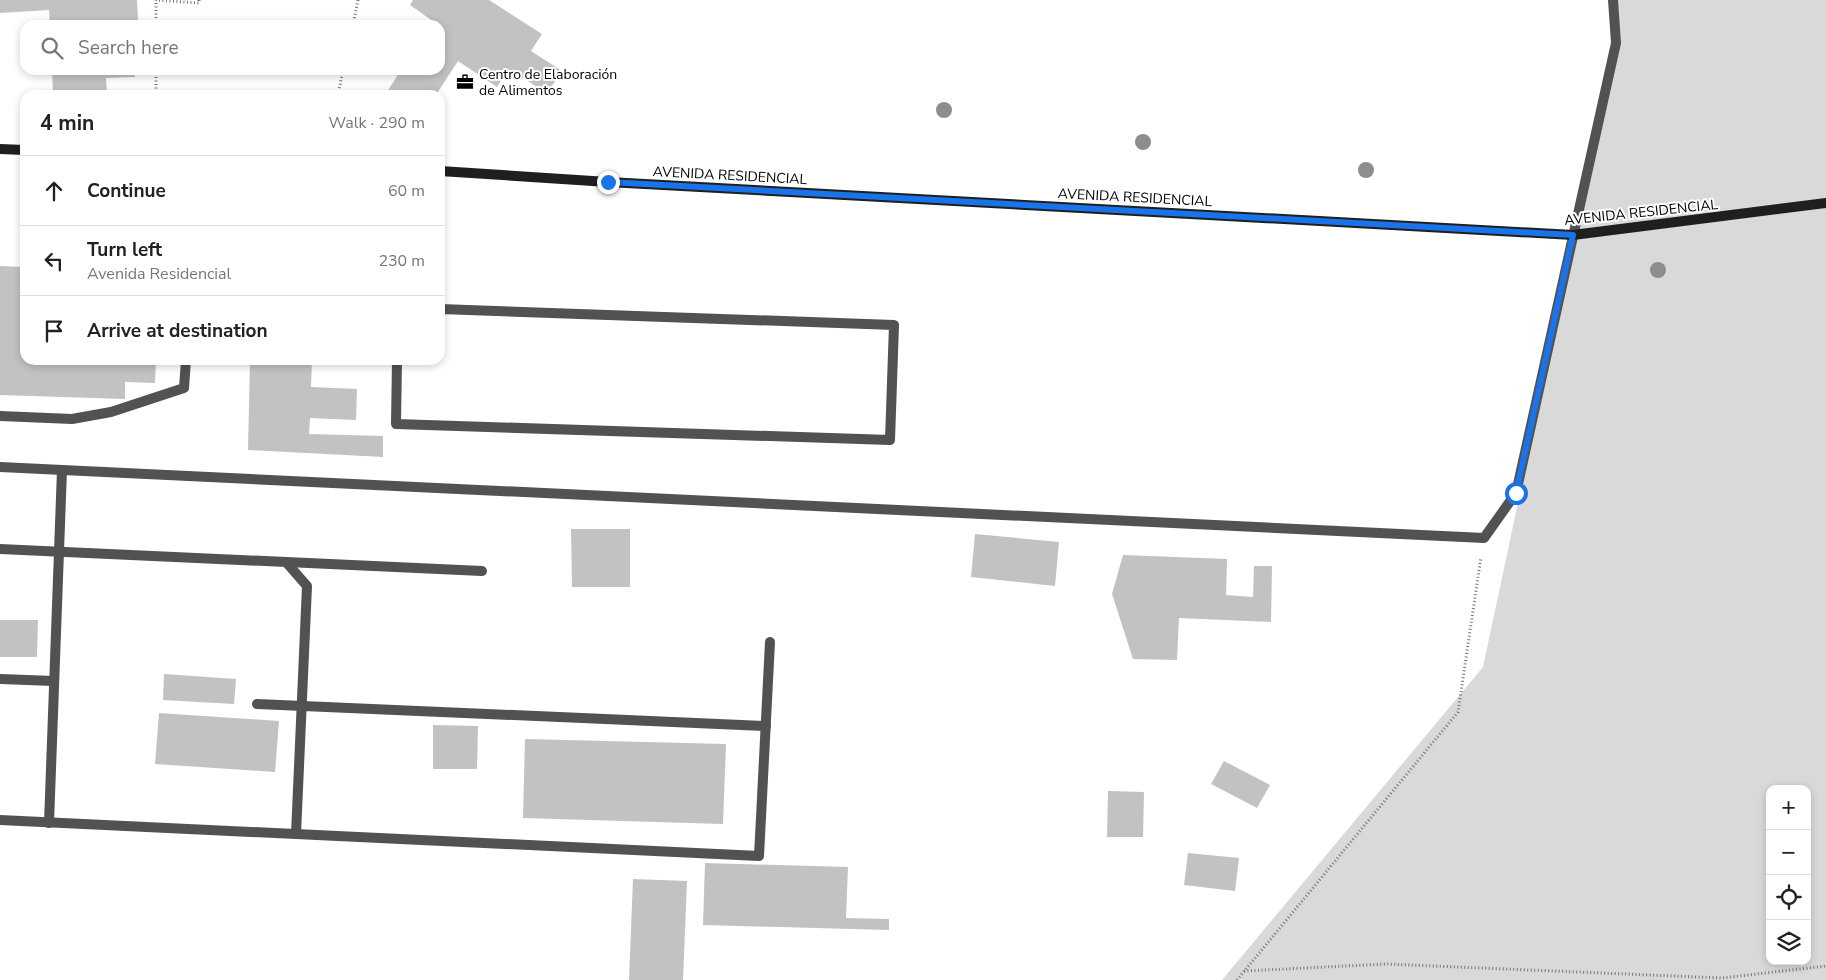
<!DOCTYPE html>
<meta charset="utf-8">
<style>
body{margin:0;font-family:"Nunito Sans",sans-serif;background:#f2f2f2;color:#222}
.controls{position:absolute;right:15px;bottom:15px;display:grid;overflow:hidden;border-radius:10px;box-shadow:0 2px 8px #0003}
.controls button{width:45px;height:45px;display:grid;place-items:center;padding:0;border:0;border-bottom:1px solid #e0e0e0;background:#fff;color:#222;font:25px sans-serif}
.stop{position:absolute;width:15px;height:15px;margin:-11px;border:4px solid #1a73e8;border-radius:50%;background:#fff}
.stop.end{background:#1a73e8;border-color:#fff;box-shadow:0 1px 5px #0008}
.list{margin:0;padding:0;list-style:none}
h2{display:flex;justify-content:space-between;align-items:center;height:65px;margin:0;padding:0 20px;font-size:21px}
h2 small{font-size:16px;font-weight:400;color:#767676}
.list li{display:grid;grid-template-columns:32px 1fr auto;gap:15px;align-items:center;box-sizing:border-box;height:70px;padding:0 20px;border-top:1px solid #e0e0e0}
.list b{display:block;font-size:19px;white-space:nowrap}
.list p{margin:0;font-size:16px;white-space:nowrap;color:#767676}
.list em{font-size:16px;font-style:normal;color:#767676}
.icon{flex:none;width:28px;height:28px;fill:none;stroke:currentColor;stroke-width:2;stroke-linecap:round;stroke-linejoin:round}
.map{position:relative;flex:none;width:1826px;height:980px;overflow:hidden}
.search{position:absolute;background:#fff;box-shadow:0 2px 8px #0003;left:20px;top:20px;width:425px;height:55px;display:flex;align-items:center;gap:12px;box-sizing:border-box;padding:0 18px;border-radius:15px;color:#767676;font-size:19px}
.panel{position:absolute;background:#fff;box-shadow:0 2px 8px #0003;left:20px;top:90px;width:425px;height:275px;border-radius:15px}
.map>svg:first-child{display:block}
.green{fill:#d9d9d9;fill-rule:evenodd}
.building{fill:#c2c2c2}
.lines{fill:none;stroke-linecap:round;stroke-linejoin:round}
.path{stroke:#747474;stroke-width:3;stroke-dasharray:1 2.5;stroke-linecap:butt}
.lane{stroke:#525252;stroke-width:10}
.street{stroke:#525252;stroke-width:10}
.secondary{stroke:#1f1f1f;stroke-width:10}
.tree{fill:#8d8d8d}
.route{stroke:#1a73e8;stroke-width:6}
.labels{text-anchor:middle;stroke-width:4;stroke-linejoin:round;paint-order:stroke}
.poi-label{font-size:14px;fill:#000;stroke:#fff;text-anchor:start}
.street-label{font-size:14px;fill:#000;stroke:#fff}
</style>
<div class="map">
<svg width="1826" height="980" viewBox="0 0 1826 980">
<rect width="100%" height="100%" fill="#fff"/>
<path class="green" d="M 1613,0 L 1826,0 L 1826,980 L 1222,980 L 1483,667 L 1616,43 ZM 1770,789 L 1807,789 L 1807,961 L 1770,961 Z"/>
<g class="building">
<path d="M 0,0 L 137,0 L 138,20 L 107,21 L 107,25 L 50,25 L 49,10 L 0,13 Z"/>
<path d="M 413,0 L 489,0 L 542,34 L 531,51 L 562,71 L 547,93 L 508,69 L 497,87 L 458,61 L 436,95 L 385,95 L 401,70 L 440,70 L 440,25 L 432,25 L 434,22 L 410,5 Z"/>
<path d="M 52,70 L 134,70 L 135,77 L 106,78 L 107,95 L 53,95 Z"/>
<path d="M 0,266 L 25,267 L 25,360 L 156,360 L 155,383 L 125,382 L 125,399 L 0,395 Z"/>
<path d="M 250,360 L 312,360 L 311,387 L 357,389 L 356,420 L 310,418 L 309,434 L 383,436 L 383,457 L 248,450 Z"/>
<path d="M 571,529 L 630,529 L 630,587 L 572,587 Z"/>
<path d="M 975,534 L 1059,542 L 1055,586 L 971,577 Z"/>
<path d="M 1123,555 L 1227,559 L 1226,595 L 1253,597 L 1254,566 L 1272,566 L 1271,622 L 1179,618 L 1177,660 L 1133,659 L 1112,594 Z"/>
<path d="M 0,620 L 38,620 L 37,657 L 0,657 Z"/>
<path d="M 164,674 L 236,679 L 234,704 L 163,700 Z"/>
<path d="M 159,713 L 279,721 L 275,772 L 155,764 Z"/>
<path d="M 433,725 L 478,726 L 477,769 L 433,769 Z"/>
<path d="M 525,739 L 726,744 L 723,824 L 523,818 Z"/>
<path d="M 1224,761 L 1270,785 L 1257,808 L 1211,784 Z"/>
<path d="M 1108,791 L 1144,792 L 1143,837 L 1107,837 Z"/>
<path d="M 1188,853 L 1239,858 L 1235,891 L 1184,885 Z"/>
<path d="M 705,863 L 848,867 L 846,918 L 889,919 L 889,930 L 703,925 Z"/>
<path d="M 633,879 L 687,881 L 683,980 L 629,980 Z"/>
</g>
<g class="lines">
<g class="path">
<path d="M 156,25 L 156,0 L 199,3 L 199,0"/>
<path d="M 353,25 L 358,0"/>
<path d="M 156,70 L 156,95"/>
<path d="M 338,95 L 343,70"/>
<path d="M 1244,971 L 1386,964 L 1722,978 L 1826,966"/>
<path d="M 1237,980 L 1458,712 L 1481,557"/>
</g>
<g class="lane">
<path d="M 397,360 L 396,424 L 890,440 L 894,325 L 440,309"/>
<path d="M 0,416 L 72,419 L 111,412 L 184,388 L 186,360"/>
<path d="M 0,549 L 482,571"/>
<path d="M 286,562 L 307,586 L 296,834"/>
<path d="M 0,679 L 54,681"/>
<path d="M 257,704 L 766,726"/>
<path d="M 0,820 L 759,856 L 770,642"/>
<path d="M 49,823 L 62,470"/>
</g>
<path class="street" d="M 0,467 L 1484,538 L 1516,493 L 1616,43 L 1613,0"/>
<g class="secondary">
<path d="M 0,149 L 25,150"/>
<path d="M 440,171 L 608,182 L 1573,235 L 1826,203"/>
</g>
</g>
<g class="tree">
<circle cx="944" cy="110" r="8"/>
<circle cx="1143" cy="142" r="8"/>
<circle cx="1366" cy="170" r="8"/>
<circle cx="1658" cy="270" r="8"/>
</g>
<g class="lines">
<path class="route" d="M 608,182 L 1573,235 L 1516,493"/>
</g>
<defs>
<g id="office-bare" transform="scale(1.35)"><path d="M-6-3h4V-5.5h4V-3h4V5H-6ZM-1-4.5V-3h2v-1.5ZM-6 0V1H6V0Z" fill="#000" stroke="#fff" stroke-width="2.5" paint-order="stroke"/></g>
</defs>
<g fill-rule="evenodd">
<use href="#office-bare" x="465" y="82"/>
</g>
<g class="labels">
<g class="poi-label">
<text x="479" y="79">Centro de Elaboración<tspan x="479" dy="16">de Alimentos</tspan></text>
</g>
<g class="street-label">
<text transform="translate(730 175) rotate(3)" y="5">AVENIDA RESIDENCIAL</text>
<text transform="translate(1135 197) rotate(3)" y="5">AVENIDA RESIDENCIAL</text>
<text transform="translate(1641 212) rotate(-6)" y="5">AVENIDA RESIDENCIAL</text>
</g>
</g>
</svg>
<div class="controls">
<button>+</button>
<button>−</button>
<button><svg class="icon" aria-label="locate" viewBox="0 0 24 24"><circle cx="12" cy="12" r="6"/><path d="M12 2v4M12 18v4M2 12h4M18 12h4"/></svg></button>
<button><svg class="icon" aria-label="layers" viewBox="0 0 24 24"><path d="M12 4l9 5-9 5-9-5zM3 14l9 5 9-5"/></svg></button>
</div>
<div class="stop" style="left:1516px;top:493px"></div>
<div class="stop end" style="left:608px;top:182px"></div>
<div class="search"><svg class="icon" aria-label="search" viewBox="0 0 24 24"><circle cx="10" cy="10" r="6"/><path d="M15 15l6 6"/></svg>Search here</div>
<section class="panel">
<h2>4 min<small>Walk · 290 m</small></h2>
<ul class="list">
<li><svg class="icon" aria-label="ahead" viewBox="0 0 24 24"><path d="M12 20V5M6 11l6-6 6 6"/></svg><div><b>Continue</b></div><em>60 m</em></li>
<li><svg class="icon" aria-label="left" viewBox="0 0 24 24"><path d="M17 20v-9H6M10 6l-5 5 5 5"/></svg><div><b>Turn left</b><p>Avenida Residencial</p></div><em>230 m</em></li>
<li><svg class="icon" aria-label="arrive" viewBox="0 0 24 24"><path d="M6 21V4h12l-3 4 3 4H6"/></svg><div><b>Arrive at destination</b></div></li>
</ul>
</section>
</div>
